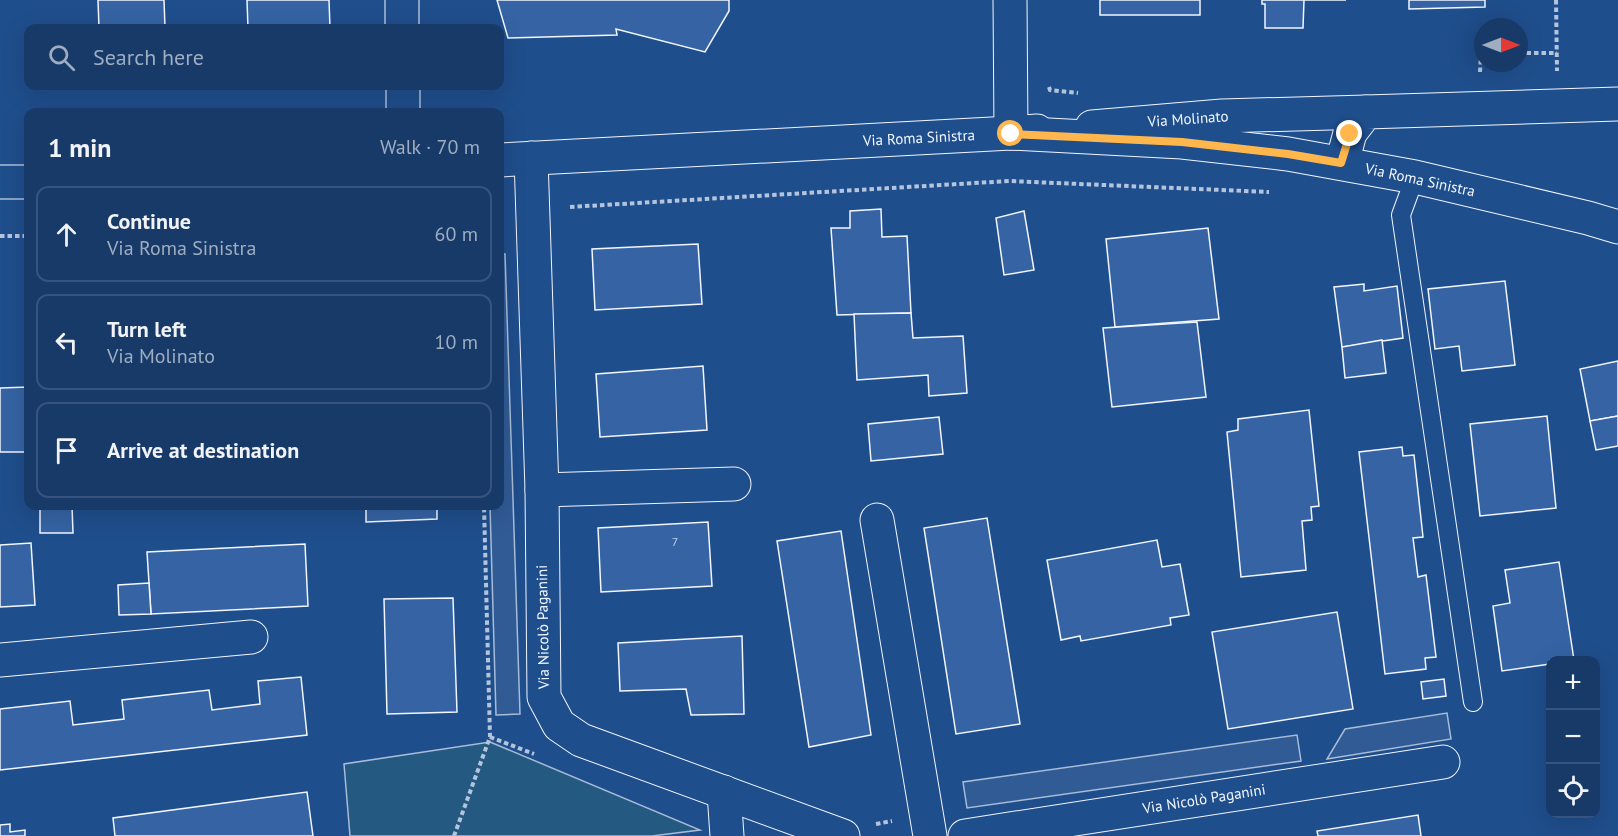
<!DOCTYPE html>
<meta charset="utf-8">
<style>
body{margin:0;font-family:"PT Sans",sans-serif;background:#20416f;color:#f1f3f6}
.controls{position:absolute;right:18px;bottom:18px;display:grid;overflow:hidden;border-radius:12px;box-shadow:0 6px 24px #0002}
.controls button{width:54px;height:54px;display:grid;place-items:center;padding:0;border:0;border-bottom:2px solid #36547d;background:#173a69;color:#f1f3f6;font:30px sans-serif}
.compass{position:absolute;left:1474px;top:18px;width:54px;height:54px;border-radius:50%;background:#173a69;box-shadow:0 6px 24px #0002;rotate:90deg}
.stop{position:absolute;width:18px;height:18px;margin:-14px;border:4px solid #ffb74d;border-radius:50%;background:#fff}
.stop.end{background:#ffb74d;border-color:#fff;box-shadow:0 2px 6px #0008}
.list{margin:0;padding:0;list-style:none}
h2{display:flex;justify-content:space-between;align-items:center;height:78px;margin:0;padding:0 24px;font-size:26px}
h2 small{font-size:20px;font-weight:400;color:#9eadc0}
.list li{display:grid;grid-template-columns:39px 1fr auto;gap:18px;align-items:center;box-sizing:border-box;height:96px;margin:0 12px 12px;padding:0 12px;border:2px solid #36547d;border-radius:12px}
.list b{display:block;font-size:22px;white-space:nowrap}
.list p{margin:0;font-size:20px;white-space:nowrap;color:#9eadc0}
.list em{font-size:20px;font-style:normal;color:#9eadc0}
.icon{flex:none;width:33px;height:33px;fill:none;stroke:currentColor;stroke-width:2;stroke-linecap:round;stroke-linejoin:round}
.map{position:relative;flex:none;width:1618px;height:836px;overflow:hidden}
.search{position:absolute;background:#173a69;box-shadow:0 6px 24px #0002;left:24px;top:24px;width:480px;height:66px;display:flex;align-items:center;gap:15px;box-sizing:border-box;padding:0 21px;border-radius:12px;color:#9eadc0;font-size:22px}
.panel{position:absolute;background:#173a69;box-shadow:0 6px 24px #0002;left:24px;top:108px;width:480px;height:402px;border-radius:12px}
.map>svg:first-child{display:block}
.green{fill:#245a82;stroke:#a8bbd7;stroke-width:1.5}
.parking{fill:#305b95;stroke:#a8bbd7;stroke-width:1.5}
.building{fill:#3563a3;stroke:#f2f6ff;stroke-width:1.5}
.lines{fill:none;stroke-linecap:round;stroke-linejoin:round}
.service-casing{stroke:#f2f6ff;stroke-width:20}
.minor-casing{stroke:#f2f6ff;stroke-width:35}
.tertiary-casing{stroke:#f2f6ff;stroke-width:35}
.path{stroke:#b3c4dc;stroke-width:4;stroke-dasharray:4.5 3;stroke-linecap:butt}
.service{stroke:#1f4e8c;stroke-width:18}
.minor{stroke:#1f4e8c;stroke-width:33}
.tertiary{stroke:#1f4e8c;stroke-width:33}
.route{stroke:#ffb74d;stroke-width:8}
.labels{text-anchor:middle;stroke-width:4.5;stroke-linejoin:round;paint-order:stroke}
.number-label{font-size:12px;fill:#c3d1e8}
.street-label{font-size:15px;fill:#f2f6ff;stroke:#1f4e8c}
</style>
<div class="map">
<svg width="1618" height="836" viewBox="0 0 1618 836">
<rect width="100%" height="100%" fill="#1f4e8c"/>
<path class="green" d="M 490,742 L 700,830 L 652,836 L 350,836 L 344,764 Z"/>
<g class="parking">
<path d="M 500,254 L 505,254 L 520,714 L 496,715 L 490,506 L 500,506 Z"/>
<path d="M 1447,713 L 1451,739 L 1327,759 L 1345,729 Z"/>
<path d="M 1297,735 L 1301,761 L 967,808 L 963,782 Z"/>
</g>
<g class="building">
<path d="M 98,0 L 164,0 L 165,28 L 99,28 Z"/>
<path d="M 247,0 L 329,0 L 330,28 L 248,28 Z"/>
<path d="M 497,0 L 729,0 L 729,11 L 705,52 L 616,29 L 617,35 L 508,38 Z"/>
<rect x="1100" y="0" width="100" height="15"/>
<path d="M 1262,0 L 1346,0 L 1304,0 L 1303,28 L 1265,28 L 1265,4 L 1262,4 Z"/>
<path d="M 1409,0 L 1485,0 L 1485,7 L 1409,9 Z"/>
<path d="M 881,209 L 882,237 L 907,236 L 911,313 L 837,315 L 831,228 L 850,228 L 850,211 Z"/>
<path d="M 1024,211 L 1034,270 L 1004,275 L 996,218 Z"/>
<path d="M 1208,228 L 1219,319 L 1115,327 L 1106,239 Z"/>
<path d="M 698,244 L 702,304 L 595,310 L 592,249 Z"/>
<path d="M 1505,281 L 1515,365 L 1462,371 L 1459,346 L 1435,349 L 1428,289 Z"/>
<path d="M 1364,284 L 1364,291 L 1397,286 L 1403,338 L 1342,347 L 1334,287 Z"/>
<path d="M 911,313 L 913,338 L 963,336 L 967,393 L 929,396 L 928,375 L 857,380 L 854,314 Z"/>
<path d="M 1197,322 L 1206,397 L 1112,407 L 1103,328 Z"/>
<path d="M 1382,340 L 1386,373 L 1345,378 L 1342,347 Z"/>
<path d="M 1618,361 L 1618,416 L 1590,421 L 1580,369 Z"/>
<path d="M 703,366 L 707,430 L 600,437 L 596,374 Z"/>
<path d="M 28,387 L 28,452 L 0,452 L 0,388 Z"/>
<path d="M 1309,410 L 1319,506 L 1311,507 L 1312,520 L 1302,521 L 1306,570 L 1241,577 L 1227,432 L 1238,430 L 1238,419 Z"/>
<path d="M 1547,416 L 1556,508 L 1480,516 L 1470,424 Z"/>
<path d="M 1618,416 L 1618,446 L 1596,450 L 1590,421 Z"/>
<path d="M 939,417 L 943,454 L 871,461 L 868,424 Z"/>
<path d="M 1402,447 L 1403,456 L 1414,455 L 1423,537 L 1413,538 L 1418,577 L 1426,575 L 1436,657 L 1425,658 L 1426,669 L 1385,674 L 1359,452 Z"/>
<path d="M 40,506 L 72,506 L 73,533 L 40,533 Z"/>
<path d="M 366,506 L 437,506 L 437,519 L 366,522 Z"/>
<path d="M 987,518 L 1020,724 L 956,734 L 924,528 Z"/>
<path d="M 708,522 L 712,586 L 601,592 L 598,528 Z"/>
<path d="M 841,531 L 871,735 L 809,747 L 777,541 Z"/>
<path d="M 1157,540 L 1162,567 L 1180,564 L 1189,615 L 1170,618 L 1171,625 L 1081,641 L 1080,636 L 1061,640 L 1047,560 Z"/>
<path d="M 31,543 L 35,605 L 0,607 L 0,545 Z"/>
<path d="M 305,544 L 308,606 L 151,614 L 147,552 Z"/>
<path d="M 1559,562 L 1574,660 L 1550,660 L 1550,664 L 1502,671 L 1493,606 L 1510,603 L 1505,570 Z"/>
<path d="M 149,583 L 151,614 L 119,615 L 118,585 Z"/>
<path d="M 453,598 L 457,712 L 387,714 L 384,599 Z"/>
<path d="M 1337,612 L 1353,709 L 1228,729 L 1212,632 Z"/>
<path d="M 742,636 L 744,714 L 691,715 L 686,689 L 620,691 L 618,643 Z"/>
<path d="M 301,677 L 307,735 L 0,770 L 0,709 L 70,701 L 73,725 L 124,719 L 122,700 L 209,690 L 212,710 L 260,704 L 258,681 Z"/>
<path d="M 1444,679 L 1446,696 L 1423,699 L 1421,682 Z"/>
<path d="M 307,792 L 313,836 L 115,836 L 113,818 Z"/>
<path d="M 1418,815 L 1421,836 L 1318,836 L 1317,831 Z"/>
<path d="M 10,824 L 10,832 L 25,830 L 25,836 L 0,836 L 0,825 Z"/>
</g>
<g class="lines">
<g class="service-casing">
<path id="service" d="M 1415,177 L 1401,215 L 1473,702"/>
</g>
<g class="minor-casing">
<g id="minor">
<path d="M 402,0 L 402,28"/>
<path d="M 1010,0 L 1011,133 L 1037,131"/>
<path d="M 403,86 L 403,112"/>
<path d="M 1092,127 L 1222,116 L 1366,112"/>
<path d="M 531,158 L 542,490 L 544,697 L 559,725 L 581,740 L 843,836"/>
<path d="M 1342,163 L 1350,133 L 1366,112 L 1618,104"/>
<path d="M 542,490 L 734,484"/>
<path d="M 877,520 L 930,836"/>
<path d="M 0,660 L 251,637"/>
<path d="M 724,792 L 727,836"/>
<path d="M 965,836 L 1443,762"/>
</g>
</g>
<g class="tertiary-casing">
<g id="tertiary">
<path d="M 500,160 L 1011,133 L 1182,142 L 1288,154 L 1415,177 L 1588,218 L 1618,227"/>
<path d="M 0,182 L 28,182"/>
</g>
</g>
<g class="path">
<path d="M 1556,0 L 1557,71"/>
<path d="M 1519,53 L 1557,53"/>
<path d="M 1480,72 L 1481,54 L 1483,54"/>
<path d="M 1049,87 L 1050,90 L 1078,93"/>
<path d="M 570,207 L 1009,181 L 1269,192"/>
<path d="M 0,236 L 28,236"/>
<path d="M 490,737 L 534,754"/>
<path d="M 876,824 L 892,821"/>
<path d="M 454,836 L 490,737 L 484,506"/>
</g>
<use href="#service" class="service"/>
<use href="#minor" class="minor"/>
<use href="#tertiary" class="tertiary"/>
</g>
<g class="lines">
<path class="route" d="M 1011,134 L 1182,142 L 1288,154 L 1341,163 L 1350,134"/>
</g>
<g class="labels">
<g class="number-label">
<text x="675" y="546">7</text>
</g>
<g class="street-label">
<text transform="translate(1188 119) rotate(-4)" y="5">Via Molinato</text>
<text transform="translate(919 138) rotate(-3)" y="5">Via Roma Sinistra</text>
<text transform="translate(1420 180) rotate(12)" y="5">Via Roma Sinistra</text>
<text transform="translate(543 627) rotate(-91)" y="5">Via Nicolò Paganini</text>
<text transform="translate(1204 799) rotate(-9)" y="5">Via Nicolò Paganini</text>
</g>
</g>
</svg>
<div class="controls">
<button>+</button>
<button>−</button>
<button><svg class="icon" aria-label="locate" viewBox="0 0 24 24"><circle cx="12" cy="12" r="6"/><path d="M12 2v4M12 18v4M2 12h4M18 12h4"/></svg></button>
</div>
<svg class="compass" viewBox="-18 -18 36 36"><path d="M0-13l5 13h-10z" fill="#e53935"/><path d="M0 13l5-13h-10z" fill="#9eadc0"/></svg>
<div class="stop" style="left:1011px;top:134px"></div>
<div class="stop end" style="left:1350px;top:134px"></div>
<div class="search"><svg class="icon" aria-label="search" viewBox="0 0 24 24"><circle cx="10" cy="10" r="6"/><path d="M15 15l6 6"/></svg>Search here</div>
<section class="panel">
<h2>1 min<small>Walk · 70 m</small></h2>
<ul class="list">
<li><svg class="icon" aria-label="ahead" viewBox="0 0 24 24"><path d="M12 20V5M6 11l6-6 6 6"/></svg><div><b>Continue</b><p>Via Roma Sinistra</p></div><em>60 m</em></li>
<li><svg class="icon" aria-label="left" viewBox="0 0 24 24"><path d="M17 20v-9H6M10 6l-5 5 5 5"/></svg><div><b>Turn left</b><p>Via Molinato</p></div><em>10 m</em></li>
<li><svg class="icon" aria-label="arrive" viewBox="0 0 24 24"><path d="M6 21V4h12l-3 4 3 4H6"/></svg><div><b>Arrive at destination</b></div></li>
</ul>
</section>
</div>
